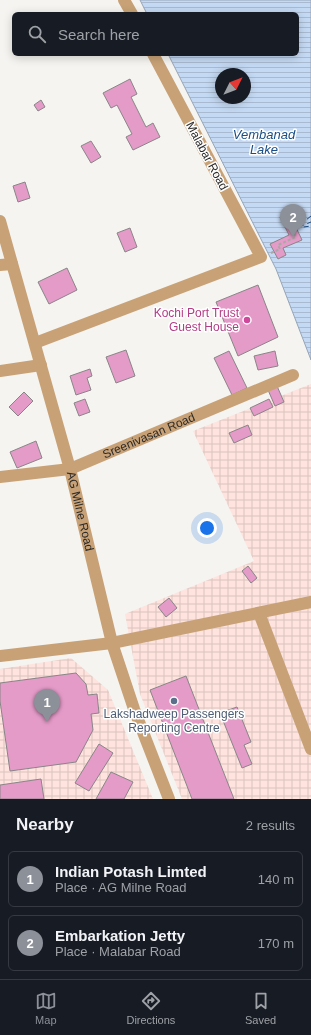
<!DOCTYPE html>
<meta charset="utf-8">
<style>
body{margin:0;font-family:Helvetica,sans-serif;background:#242831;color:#f1f3f6}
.compass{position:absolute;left:215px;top:68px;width:36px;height:36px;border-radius:50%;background:#171b24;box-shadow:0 2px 10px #0003;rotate:48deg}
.you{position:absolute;left:207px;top:528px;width:14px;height:14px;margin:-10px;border:3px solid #fff;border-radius:50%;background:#1a73e8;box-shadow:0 0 0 6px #1a73e833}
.badge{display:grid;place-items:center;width:26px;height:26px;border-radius:50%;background:#8c9099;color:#fff;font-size:13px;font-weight:700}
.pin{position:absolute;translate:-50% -33px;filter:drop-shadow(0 1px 2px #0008)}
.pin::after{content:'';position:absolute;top:21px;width:14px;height:12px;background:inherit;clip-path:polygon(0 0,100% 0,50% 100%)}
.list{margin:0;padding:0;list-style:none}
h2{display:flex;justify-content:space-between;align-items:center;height:52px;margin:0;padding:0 16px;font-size:17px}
h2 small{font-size:13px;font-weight:400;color:#9ea1a6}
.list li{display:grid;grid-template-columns:26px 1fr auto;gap:12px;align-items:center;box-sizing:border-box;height:56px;margin:0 8px 8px;padding:0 8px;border:1px solid #363941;border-radius:6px}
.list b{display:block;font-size:15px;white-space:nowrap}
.list p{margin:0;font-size:13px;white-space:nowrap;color:#9ea1a6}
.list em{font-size:13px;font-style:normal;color:#9ea1a6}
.icon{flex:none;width:22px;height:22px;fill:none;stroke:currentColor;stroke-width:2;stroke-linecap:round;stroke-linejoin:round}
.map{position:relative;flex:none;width:311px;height:799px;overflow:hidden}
.search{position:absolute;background:#171b24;box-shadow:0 2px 10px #0003;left:12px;right:12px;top:12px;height:44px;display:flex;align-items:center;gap:10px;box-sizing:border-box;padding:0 14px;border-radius:6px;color:#9ea1a6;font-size:15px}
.sheet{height:180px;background:#171b24}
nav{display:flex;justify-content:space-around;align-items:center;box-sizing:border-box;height:56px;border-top:1px solid #363941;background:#171b24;font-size:11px;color:#9ea1a6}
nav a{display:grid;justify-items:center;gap:2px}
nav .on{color:#8c9099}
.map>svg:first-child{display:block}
.industrial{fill:url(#industrial-grid)}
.water{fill:url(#water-rules);stroke:#96a5b7;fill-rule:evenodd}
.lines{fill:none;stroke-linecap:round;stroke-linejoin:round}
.ferry{stroke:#194d84;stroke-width:1;stroke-dasharray:5 4;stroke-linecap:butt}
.building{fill:#e49bc8;stroke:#898587}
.path{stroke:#a9a8a5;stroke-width:2;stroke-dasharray:3 2;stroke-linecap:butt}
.minor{stroke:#c8a276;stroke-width:12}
.hotel-dot{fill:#d1479c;stroke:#fff;stroke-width:1.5}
.service-dot{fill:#5c6f8a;stroke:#fff;stroke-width:1.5}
.labels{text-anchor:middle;stroke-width:3;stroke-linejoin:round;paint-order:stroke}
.street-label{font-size:12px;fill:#2c2b2a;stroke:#fff}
.hotel-label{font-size:12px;fill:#b23c85;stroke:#fff;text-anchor:end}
.service-label{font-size:12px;fill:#4e5e75;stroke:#fff}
.water-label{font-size:13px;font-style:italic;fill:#194d84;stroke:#fff}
</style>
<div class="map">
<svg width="311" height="799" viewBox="0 0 311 799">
<defs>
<pattern id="industrial-grid" width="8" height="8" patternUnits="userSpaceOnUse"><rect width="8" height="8" fill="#fee3de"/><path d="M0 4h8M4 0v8" fill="none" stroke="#dac3bf"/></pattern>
<pattern id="water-rules" width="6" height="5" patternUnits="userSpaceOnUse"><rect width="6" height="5" fill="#c4d9f3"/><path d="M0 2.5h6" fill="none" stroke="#a9bad0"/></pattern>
</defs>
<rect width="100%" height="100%" fill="#f5f4f0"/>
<g class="industrial">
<path d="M 311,384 L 311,799 L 182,799 L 140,694 L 125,614 L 254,561 L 193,431 Z"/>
<path d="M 71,658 L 108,690 L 153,799 L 0,799 L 0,669 Z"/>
</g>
<path class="water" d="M 140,0 L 311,0 L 311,360 L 276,269 L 168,54 L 297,54 L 297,14 L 147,14 ZM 221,74 L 245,74 L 245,98 L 221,98 Z"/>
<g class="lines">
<g class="ferry">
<path d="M 311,216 L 296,228 L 311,226"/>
<path d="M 299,227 L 311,222"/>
</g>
</g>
<g class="building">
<path d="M 130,79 L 137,94 L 131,97 L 146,127 L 153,123 L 160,137 L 133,150 L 126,137 L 132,134 L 117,105 L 111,108 L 103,93 Z"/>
<path d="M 41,100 L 45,107 L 38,111 L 34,105 Z"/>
<path d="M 91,141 L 101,157 L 91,163 L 81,146 Z"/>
<path d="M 25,182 L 30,198 L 18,202 L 13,186 Z"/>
<path d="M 289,213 L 302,240 L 283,248 L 286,255 L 278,259 L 270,244 L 289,235 L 280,217 Z"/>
<path d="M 130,228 L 137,247 L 125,252 L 117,233 Z"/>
<path d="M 67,268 L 77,290 L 49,304 L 38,282 Z"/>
<path d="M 258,285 L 278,337 L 238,356 L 216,302 Z"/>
<path d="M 126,350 L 135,376 L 116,383 L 106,357 Z"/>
<path d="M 229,351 L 247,388 L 232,395 L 214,358 Z"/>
<path d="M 275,351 L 278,366 L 258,370 L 254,356 Z"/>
<path d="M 90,369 L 92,376 L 87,378 L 91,390 L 76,395 L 70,376 Z"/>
<path d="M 277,386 L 284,402 L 275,406 L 268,390 Z"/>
<path d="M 24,392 L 33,401 L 18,416 L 9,407 Z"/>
<path d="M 85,399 L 90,412 L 79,416 L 74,403 Z"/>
<path d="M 269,399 L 273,407 L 254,416 L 250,408 Z"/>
<path d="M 248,425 L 252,435 L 234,443 L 229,433 Z"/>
<path d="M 36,441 L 42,458 L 17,468 L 10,452 Z"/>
<path d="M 248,566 L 257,578 L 251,583 L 242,571 Z"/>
<path d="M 169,598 L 177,608 L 166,617 L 158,607 Z"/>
<path d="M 76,673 L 86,684 L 88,695 L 97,694 L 99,713 L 91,714 L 93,730 L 76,762 L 10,771 L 0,701 L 0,683 Z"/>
<path d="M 186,676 L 234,799 L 192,799 L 150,690 Z"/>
<path d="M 237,707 L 251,742 L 244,745 L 252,764 L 242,768 L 220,713 Z"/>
<path d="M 99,744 L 113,753 L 89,791 L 75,783 Z"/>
<path d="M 111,772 L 133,782 L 124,799 L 96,799 Z"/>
<path d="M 41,779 L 44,799 L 0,799 L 0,785 Z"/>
</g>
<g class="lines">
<path class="path" d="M 271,253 L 280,249 L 278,245 L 296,237 L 292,230 L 296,228"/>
<g class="minor">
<path d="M 124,0 L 132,14"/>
<path id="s1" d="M 0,221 L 70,469 L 112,643 L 134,709 L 169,799"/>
<path d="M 0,265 L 12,264"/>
<path d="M 35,343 L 261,257 L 153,54"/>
<path d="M 0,371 L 41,365"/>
<path id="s2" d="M 0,477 L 70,469 L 293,375"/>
<path d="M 259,613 L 311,749"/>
<path d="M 0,656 L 112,643 L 311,602"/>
</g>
</g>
<circle class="hotel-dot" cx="247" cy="320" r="4"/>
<circle class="service-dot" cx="174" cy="701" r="4"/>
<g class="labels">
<g class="street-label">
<text transform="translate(207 156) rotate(62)" y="4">Malabar Road</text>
<text dy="4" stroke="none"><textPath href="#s2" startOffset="156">Sreenivasan Road</textPath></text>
<text dy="4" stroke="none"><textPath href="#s1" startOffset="301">AG Milne Road</textPath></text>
</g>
<g class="hotel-label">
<text x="239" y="317">Kochi Port Trust<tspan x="239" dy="14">Guest House</tspan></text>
</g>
<g class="service-label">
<text x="174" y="718">Lakshadweep Passengers<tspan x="174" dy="14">Reporting Centre</tspan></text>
</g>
<g class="water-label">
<text x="264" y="139">Vembanad<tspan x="264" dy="15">Lake</tspan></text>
</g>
</g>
</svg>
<svg class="compass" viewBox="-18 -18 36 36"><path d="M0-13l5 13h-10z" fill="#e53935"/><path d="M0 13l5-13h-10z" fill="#9ea1a6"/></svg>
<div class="you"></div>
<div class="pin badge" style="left:47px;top:722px">1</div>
<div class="pin badge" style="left:293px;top:237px">2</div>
<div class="search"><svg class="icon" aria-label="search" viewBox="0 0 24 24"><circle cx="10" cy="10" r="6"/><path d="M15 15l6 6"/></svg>Search here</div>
</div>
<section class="sheet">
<h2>Nearby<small>2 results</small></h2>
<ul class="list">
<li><span class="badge">1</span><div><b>Indian Potash Limted</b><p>Place · AG Milne Road</p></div><em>140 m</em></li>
<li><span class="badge">2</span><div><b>Embarkation Jetty</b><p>Place · Malabar Road</p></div><em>170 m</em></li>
</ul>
</section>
<nav>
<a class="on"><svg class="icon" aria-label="map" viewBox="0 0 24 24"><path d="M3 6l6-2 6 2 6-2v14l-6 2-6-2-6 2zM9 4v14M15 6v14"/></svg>Map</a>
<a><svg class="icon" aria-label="directions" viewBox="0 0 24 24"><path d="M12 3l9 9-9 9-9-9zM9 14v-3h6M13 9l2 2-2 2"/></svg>Directions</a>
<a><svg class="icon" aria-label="saved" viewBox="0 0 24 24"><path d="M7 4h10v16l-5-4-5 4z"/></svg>Saved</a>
</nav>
